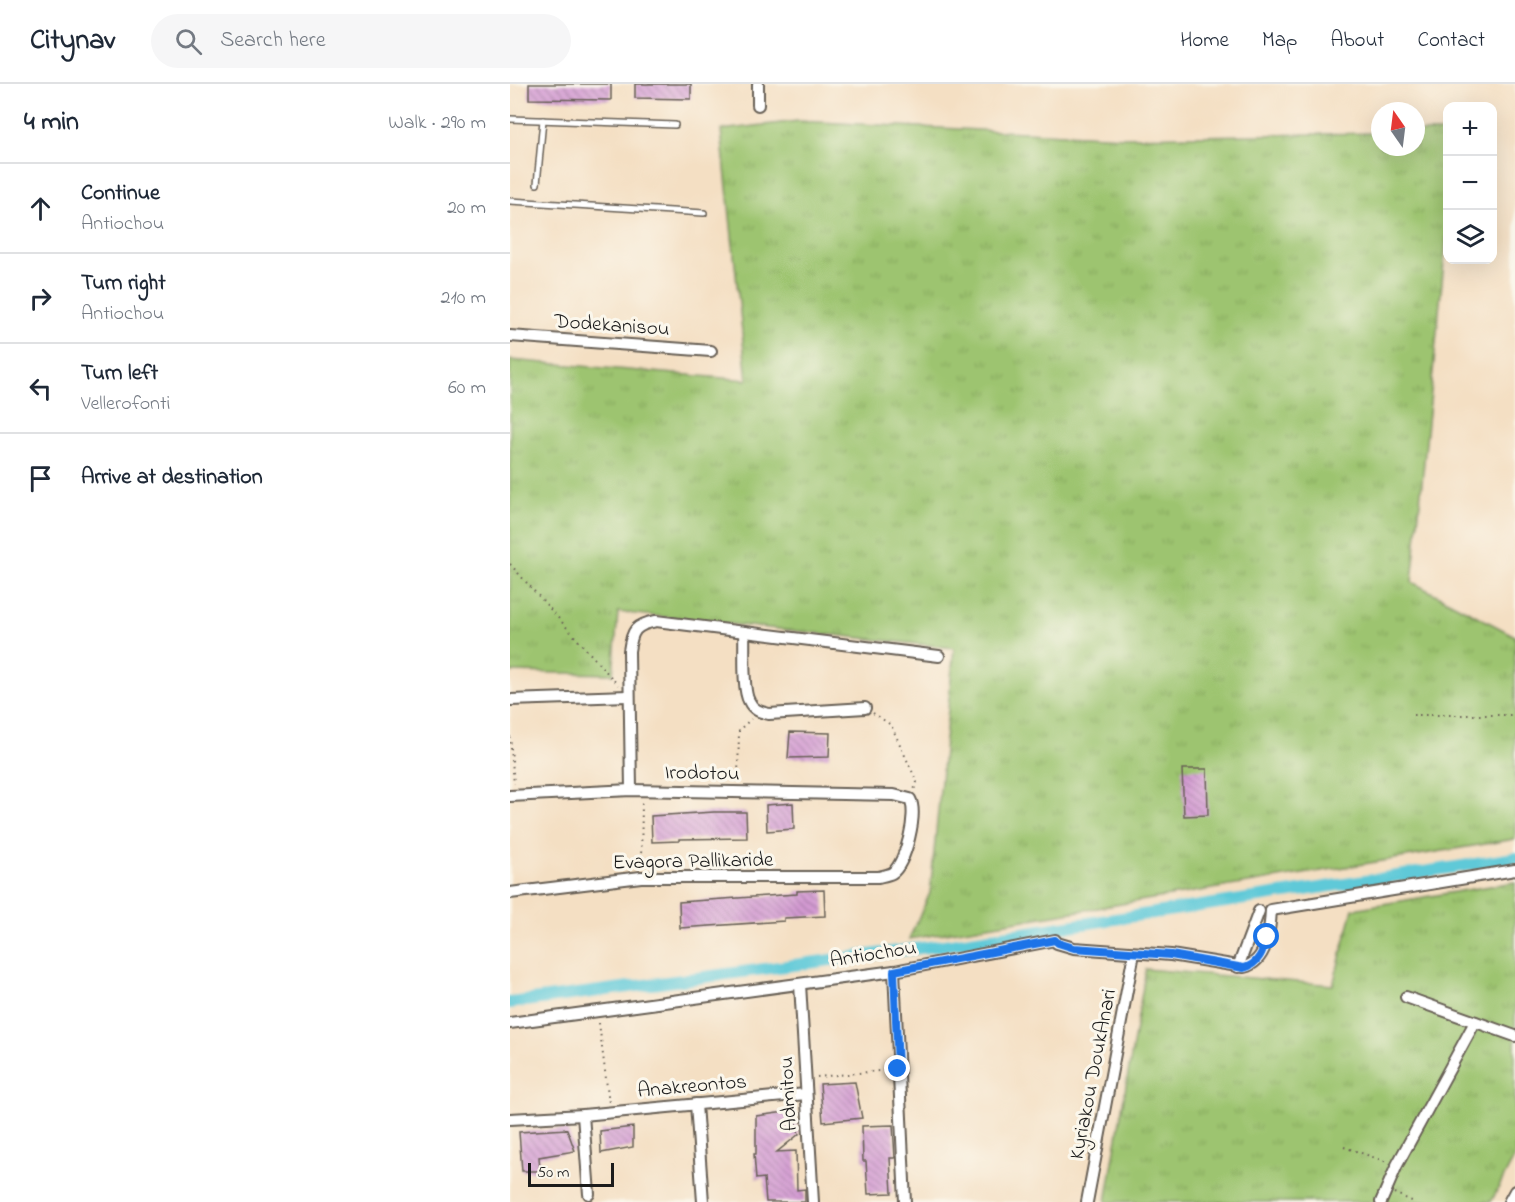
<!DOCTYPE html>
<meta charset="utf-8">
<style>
body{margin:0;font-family:"Indie Flower",sans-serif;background:#f6f6f7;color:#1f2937}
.controls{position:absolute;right:18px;top:18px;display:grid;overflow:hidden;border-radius:12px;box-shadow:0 6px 24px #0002}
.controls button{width:54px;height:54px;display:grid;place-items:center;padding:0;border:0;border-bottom:2px solid #e0e1e3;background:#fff;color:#1f2937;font:30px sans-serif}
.compass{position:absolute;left:861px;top:18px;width:54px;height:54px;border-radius:50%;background:#fff;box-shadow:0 6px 24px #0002;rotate:346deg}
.scale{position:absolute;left:18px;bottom:15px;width:86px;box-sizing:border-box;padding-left:6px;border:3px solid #1c1c1c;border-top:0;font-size:16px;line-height:21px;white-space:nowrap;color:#1c1c1c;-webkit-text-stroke:4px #fbf7ec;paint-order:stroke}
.stop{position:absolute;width:18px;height:18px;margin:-14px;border:4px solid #1a73e8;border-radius:50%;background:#fff}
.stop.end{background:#1a73e8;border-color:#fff;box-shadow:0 2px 6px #0008}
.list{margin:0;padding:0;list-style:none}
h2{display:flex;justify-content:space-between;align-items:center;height:78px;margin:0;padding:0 24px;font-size:26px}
h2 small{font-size:20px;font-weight:400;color:#747a83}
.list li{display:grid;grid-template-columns:39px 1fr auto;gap:18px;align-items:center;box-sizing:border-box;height:90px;padding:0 24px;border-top:2px solid #e0e1e3}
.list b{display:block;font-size:22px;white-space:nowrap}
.list p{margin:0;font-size:20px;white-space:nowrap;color:#747a83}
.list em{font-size:20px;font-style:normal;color:#747a83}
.icon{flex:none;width:33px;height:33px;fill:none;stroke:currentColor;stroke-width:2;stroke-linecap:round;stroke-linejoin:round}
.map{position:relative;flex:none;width:1005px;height:1118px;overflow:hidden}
header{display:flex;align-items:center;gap:36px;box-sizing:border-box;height:84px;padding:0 30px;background:#fff;border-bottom:2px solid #e0e1e3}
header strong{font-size:28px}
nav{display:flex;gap:33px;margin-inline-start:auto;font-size:21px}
.search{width:420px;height:54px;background:#f6f6f7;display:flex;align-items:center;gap:15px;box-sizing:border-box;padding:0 21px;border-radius:33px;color:#747a83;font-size:22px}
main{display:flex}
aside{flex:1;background:#fff}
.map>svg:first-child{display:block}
.grass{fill:url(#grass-tufts);stroke:#5c7046;stroke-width:1.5}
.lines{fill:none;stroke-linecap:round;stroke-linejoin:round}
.canal{stroke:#5ec9d8;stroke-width:12}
.building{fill:url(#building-back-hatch)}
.lane-casing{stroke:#686056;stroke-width:8}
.street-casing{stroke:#686056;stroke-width:14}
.path{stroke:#686056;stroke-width:2;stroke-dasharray:1.5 4.5;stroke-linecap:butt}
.lane{stroke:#fff;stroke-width:5}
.street{stroke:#fff;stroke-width:10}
.route{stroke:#1a73e8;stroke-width:8}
.labels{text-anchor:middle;stroke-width:6;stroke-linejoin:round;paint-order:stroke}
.street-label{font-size:21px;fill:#1c1c1c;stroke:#fbf7ec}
</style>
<header>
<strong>Citynav</strong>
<div class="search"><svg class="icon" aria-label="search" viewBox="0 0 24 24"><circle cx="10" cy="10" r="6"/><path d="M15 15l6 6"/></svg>Search here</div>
<nav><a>Home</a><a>Map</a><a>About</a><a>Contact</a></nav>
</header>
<main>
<aside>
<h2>4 min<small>Walk · 290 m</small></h2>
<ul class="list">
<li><svg class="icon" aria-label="ahead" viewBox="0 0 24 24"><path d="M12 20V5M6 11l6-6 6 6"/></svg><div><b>Continue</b><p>Antiochou</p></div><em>20 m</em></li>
<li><svg class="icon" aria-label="right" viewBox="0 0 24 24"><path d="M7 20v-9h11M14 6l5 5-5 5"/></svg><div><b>Turn right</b><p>Antiochou</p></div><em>210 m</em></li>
<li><svg class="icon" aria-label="left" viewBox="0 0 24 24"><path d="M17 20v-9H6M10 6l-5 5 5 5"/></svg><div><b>Turn left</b><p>Vellerofonti</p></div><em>60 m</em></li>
<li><svg class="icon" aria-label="arrive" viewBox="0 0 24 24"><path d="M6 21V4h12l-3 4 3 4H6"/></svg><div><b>Arrive at destination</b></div></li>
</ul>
</aside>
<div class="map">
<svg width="1005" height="1118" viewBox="0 0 1005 1118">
<defs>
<pattern id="grass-tufts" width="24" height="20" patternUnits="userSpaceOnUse" patternTransform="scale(1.5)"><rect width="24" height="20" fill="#9dc46f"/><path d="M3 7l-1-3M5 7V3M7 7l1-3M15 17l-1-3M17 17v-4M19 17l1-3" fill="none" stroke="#87a860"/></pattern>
<pattern id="building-back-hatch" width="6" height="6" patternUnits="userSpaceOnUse" patternTransform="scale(1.5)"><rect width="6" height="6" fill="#d39ad2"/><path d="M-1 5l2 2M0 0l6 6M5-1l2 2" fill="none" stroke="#aa7daa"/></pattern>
</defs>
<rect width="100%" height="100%" fill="#fbf7ec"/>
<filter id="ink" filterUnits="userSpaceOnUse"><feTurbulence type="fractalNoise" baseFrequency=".0167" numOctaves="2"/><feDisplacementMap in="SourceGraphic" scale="12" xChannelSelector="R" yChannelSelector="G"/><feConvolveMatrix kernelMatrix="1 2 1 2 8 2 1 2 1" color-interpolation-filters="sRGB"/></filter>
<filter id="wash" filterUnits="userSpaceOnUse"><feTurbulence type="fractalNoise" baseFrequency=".008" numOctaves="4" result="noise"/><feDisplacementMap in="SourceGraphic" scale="24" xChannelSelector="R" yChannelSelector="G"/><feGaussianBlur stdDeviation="1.35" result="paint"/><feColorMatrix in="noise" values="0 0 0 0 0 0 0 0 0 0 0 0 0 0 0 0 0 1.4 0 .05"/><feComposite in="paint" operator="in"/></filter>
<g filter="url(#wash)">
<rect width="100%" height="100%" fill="#f4dfc3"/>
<g class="grass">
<path d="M 288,37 L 614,53 L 870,49 L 870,63 L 906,63 L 906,48 L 937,48 L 937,148 L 902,498 L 1005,552 L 1005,755 L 399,855 L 420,809 L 444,564 L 108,528 L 103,590 L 0,588 L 0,276 L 237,296 L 211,46 Z"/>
<path d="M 1005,798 L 1005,1072 L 981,1118 L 596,1118 L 636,885 L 823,901 L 843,825 Z"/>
</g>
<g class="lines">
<path class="canal" d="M 0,919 L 441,860 L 1005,774"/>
</g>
<g id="blocks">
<g class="building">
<path d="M 19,0 L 101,0 L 101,16 L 19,15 Z"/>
<path d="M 125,0 L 181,0 L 181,15 L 125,14 Z"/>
<path d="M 280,648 L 320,649 L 319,673 L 278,674 Z"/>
<path d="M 672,685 L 697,685 L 698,731 L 674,732 Z"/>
<path d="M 283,719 L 284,745 L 257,747 L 256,721 Z"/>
<path d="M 204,728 L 236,728 L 237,754 L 169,755 L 169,757 L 142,758 L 141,732 Z"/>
<path d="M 314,806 L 315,832 L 274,834 L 274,837 L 170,844 L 169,818 L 287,810 L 287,807 Z"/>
<path d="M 345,998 L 352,1034 L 313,1038 L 310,1000 Z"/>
<path d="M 283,1027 L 289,1050 L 267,1068 L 286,1067 L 287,1106 L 295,1105 L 295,1118 L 256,1118 L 254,1094 L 246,1095 L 244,1070 L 246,1070 L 246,1032 Z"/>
<path d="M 383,1041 L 385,1074 L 380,1074 L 382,1109 L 358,1110 L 356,1077 L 353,1077 L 352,1042 Z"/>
<path d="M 123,1043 L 123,1063 L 91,1069 L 90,1047 Z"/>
<path d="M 57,1045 L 65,1067 L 29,1073 L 30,1087 L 12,1087 L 9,1048 Z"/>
</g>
</g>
</g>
<g filter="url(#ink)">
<use href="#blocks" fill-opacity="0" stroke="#686056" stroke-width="1.5"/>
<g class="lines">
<g class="lane-casing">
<g id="lane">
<path d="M 0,35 L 165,41"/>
<path d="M 27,100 L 33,36"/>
<path d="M 0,117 L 194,129"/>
</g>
</g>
<g class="street-casing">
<g id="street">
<path d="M 248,21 L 248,0"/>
<path d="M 0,252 L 201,267"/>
<path d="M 234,548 C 235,564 232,605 239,617 C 243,626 250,628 259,630 L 355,624"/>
<path d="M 0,616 L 118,612"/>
<path d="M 121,706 L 119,567 C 122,546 125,541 146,537 L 429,572"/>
<path d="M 0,712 L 121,706 L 384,711 L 400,715 C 408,729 396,779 382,789 C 378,791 372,792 368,793 L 131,793 L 0,809"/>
<path d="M 728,883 L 749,827"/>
<path d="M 384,887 L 395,1118"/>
<path d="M 290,900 L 303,1118"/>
<path d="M 896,913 L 1005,952"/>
<path d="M 0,939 L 384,887 L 545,856 L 547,859 L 564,864 L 661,871 L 734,883 C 757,878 760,846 761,826 L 1005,786"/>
<path d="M 186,1020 L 193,1118"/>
<path d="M 73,1031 L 79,1110"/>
<path d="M 0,1035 L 73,1031 L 296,1010"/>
<path d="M 577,1118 L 624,869"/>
<path d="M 871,1118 L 887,1081 L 965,938"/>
<path d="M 999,1118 L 1005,1107"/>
</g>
</g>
<g class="path">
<path d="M 0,480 L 108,601"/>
<path d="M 363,629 L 381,641 L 407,698 L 404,706"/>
<path d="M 903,631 L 1005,631"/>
<path d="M 0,652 L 4,700"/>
<path d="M 228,696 L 229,646 L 241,635"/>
<path d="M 131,781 L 132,718"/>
<path d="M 89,939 L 99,1019"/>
<path d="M 307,993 L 379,986"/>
<path d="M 834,1063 L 877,1078"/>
<path d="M 884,1109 L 904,1118"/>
</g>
<use href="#lane" class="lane"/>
<use href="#street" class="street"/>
</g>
</g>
<g class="lines" filter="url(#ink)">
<path class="route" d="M 388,985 L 384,887 L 545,856 L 548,859 L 564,864 L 661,871 L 734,884 C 749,880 753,867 757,853"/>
</g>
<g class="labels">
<g class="street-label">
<text transform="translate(102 240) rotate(4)" y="7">Dodekanisou</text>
<text transform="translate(192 688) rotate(1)" y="7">Irodotou</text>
<text transform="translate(183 776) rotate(-1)" y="7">Evagora Pallikaride</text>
<text transform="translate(363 869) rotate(-9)" y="7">Antiochou</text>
<text transform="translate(582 990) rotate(-79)" y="7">Kyriakou DoukAnari</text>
<text transform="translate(182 1001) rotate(-5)" y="7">Anakreontos</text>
<text transform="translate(277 1010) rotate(-93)" y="7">Admitou</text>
</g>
</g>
</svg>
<div class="controls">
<button>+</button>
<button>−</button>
<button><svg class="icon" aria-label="layers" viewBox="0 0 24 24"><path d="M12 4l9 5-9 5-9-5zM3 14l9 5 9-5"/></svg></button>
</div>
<svg class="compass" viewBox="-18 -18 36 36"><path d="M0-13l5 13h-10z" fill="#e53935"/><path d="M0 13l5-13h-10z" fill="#747a83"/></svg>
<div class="scale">50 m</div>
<div class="stop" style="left:757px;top:853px"></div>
<div class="stop end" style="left:388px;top:985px"></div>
</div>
</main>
